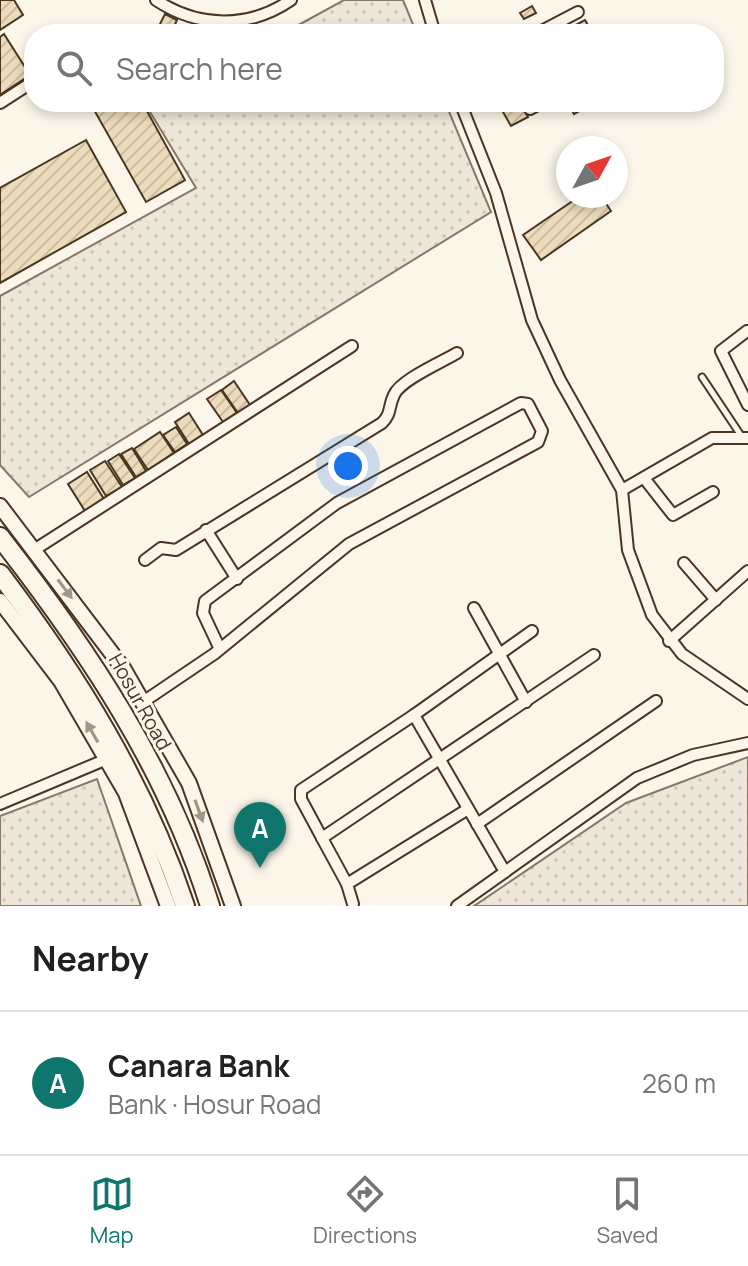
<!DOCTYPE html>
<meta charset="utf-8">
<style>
body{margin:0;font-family:Manrope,sans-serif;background:#f2f2f2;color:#202124}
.compass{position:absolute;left:556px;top:136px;width:72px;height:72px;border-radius:50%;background:#fff;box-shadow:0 4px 12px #0003;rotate:50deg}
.you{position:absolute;left:348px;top:466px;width:28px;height:28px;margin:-20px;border:6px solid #fff;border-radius:50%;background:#1a73e8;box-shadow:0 0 0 12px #1a73e833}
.badge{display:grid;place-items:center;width:52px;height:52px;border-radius:50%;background:#0f766e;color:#fff;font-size:26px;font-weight:700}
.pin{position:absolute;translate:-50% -66px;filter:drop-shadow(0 2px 4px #0008)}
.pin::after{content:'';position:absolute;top:42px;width:28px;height:24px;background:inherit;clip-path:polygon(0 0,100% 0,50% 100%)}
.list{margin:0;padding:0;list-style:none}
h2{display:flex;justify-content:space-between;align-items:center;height:104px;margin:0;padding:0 32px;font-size:34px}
h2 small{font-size:26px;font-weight:400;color:#757577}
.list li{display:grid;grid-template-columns:52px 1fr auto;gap:24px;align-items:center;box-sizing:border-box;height:144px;padding:0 32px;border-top:2px solid #e0e0e0}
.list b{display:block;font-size:30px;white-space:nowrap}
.list p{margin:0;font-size:26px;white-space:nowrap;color:#757577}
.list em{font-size:26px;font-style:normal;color:#757577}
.icon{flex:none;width:44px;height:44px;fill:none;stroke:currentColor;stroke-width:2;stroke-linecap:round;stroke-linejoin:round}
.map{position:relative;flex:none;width:748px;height:906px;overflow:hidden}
.search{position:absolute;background:#fff;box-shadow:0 4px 12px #0003;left:24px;right:24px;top:24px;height:88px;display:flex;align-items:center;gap:20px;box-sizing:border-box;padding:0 28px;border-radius:32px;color:#757577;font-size:30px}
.sheet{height:248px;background:#fff}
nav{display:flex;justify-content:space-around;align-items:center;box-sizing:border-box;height:112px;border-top:2px solid #e0e0e0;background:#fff;font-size:22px;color:#757577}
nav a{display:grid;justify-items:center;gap:4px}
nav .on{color:#0f766e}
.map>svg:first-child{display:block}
.grass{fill:url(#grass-dots);stroke:#887966;stroke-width:2}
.building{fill:url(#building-hatch);stroke:#4a3520;stroke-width:2}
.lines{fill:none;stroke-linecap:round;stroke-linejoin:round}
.lane-casing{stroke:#4a3520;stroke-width:9}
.street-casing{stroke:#4a3520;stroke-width:14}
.secondary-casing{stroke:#4a3520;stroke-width:18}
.highway-casing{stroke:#4a3520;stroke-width:22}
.lane{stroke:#fbf6e9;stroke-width:5}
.street{stroke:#fbf6e9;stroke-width:10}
.secondary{stroke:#fbf6e9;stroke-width:14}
.highway{stroke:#fbf6e9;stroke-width:18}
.oneway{fill:#a29684}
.labels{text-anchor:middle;stroke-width:6;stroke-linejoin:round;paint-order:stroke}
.street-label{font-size:20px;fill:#4a3520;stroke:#fbf6e9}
</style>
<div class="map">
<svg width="748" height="906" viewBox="0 0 748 906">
<defs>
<pattern id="grass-dots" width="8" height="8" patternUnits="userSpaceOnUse" patternTransform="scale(2)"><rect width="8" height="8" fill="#ede6d9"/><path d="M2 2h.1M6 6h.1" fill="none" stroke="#cdc6ba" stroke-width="1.8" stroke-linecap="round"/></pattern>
<pattern id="building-hatch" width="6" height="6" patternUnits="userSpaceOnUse" patternTransform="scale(2)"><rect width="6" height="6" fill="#ecdcbc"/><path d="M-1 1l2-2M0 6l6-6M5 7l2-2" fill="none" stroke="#ccbda1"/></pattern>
</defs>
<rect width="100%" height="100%" fill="#fbf6e9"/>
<g class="grass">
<path d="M 344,0 L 403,0 L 417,34 L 282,34 Z"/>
<path d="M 144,102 L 445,102 L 491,212 L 29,497 L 0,465 L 0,296 L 196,188 Z"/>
<path d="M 748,757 L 748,906 L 474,906 L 626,803 Z"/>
<path d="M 97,779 L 141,906 L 0,906 L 0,816 Z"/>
</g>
<g class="building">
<path d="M 0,0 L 14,0 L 23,15 L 0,30 Z"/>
<path d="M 532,6 L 536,13 L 524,19 L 520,13 Z"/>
<path d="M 165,14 L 177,20 L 172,31 L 160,24 Z"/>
<path d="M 585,20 L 593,34 L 573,34 L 570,28 Z"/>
<path d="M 4,34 L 30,75 L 0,95 L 0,37 Z"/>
<path d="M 104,102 L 142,102 L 185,180 L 146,202 L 93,108 Z"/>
<path d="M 505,102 L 519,102 L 528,117 L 511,126 L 499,105 Z"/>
<path d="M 568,102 L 589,102 L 590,105 L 574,114 Z"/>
<path d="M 86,140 L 126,212 L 0,283 L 0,188 Z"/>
<path d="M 580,196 L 601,196 L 611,211 L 541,260 L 523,235 Z"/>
<path d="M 234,381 L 250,405 L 238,413 L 222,390 Z"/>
<path d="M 221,390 L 237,413 L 223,422 L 207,399 Z"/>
<path d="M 189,413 L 203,435 L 189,444 L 175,422 Z"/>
<path d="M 176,427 L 187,444 L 175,452 L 163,435 Z"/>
<path d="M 160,432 L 174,453 L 148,470 L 134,449 Z"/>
<path d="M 132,448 L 146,471 L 136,477 L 121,454 Z"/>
<path d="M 119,454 L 135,478 L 123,485 L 108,461 Z"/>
<path d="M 105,461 L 122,487 L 106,496 L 90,470 Z"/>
<path d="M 87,472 L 104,499 L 85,511 L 68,484 Z"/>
</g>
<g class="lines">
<g class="lane-casing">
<path id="lane" d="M 702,377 L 742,437"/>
</g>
<g class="street-casing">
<g id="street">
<path d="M 156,0 C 198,28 249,29 291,0"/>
<path d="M 425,0 L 435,34"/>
<path d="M 536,34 L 578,12"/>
<path d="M 460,102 L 496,193 L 532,320 L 560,380 L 622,490 L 628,550 L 652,615 L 682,654 L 748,699"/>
<path d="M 526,102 L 530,109 L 543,102"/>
<path d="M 0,103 L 34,81"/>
<path d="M 747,331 L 721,351 L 748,405"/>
<path d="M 644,478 L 673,515 L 713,492"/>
<path d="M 622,490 L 712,438 L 748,438"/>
<path d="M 206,530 L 237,579"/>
<path d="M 34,550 L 352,346"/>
<path d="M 145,560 L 161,548 L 176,550 L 382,423 C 392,413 388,407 394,395 C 400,380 442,362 457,353"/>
<path d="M 684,563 L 716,600"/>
<path d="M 474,608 L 526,702"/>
<path d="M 669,641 L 748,571"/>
<path d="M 143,702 L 214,654 L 349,544 L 538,442 L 542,431 L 528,404 L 521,403 L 337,503 L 205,601 L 203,613 L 219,647"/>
<path d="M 414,715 L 532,631"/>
<path d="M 0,804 L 107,759"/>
<path d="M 477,824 L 656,701"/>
<path d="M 322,838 L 301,799 L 301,790 L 414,715 L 505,872"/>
<path d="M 347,884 L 468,809"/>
<path d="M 353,904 L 347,884 L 322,838 L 594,655"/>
<path d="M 457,906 L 637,778 L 693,755 L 748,743"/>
</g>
</g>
<g class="secondary-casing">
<g id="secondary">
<path d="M 0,506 L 123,668 L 189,783 L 233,906"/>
<path d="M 0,601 L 61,681 L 126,793 L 168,906"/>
</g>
</g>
<g class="highway-casing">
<g id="highway">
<path d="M 0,537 C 88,650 167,768 210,906"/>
<path d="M 0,574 C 78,677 144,783 185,906"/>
</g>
</g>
<use href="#lane" class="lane"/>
<use href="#street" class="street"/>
<use href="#secondary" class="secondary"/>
<use href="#highway" class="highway"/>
</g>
<defs><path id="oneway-solid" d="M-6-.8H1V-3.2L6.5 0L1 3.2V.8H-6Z" transform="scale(2)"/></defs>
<g class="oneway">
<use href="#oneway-solid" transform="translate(65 589) rotate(53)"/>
<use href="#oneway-solid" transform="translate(92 732) rotate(-120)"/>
<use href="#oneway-solid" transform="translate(199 811) rotate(70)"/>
</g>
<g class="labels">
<g class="street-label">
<text transform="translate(140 702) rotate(61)" y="7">Hosur Road</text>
</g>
</g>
</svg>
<svg class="compass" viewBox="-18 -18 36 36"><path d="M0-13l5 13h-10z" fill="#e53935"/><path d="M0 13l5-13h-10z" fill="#757577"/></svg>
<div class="you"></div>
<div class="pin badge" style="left:260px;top:868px">A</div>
<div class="search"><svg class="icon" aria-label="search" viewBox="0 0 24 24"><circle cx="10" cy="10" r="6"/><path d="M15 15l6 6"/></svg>Search here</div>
</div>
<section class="sheet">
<h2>Nearby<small></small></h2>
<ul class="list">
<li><span class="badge">A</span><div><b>Canara Bank</b><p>Bank · Hosur Road</p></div><em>260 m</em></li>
</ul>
</section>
<nav>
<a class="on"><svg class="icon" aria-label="map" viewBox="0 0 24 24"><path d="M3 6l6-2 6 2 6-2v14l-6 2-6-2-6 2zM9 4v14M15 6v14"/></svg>Map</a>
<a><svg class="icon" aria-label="directions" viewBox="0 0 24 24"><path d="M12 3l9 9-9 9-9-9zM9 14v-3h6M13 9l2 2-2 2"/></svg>Directions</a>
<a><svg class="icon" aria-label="saved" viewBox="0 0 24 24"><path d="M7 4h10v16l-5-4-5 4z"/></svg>Saved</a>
</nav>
